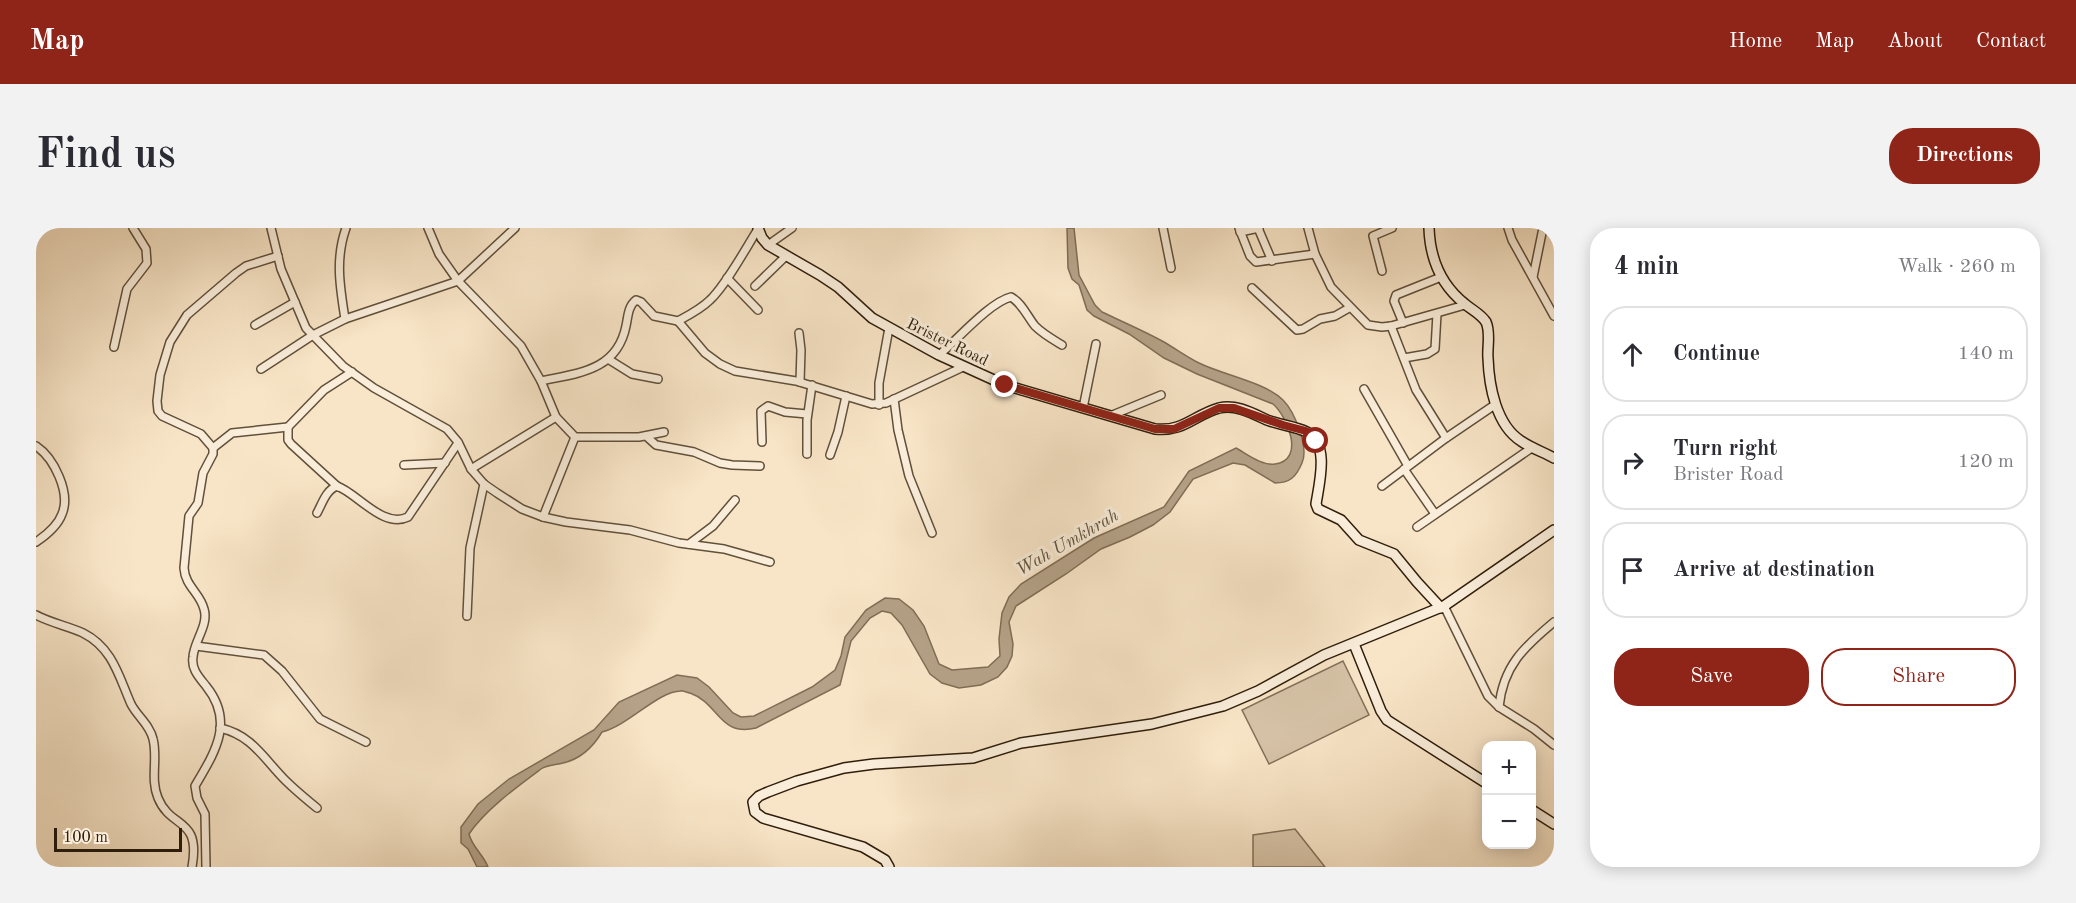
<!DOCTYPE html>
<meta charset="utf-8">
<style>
body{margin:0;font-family:"Old Standard TT",serif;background:#f2f2f3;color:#2b2b33}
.controls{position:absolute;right:18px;bottom:18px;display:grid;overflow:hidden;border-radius:12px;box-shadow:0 3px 15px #0003}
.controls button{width:54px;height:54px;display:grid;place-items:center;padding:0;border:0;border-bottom:2px solid #e1e1e2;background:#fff;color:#2b2b33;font:30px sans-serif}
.scale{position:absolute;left:18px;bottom:15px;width:128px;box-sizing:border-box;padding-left:6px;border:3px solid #2f1e0b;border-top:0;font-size:16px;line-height:21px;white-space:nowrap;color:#2f1e0b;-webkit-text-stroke:4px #faeedb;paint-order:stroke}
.stop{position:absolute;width:18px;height:18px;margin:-14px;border:4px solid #8f2418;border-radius:50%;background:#fff}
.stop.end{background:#8f2418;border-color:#fff;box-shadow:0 2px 6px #0008}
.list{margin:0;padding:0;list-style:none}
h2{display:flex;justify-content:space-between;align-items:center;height:78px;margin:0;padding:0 24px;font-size:26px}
h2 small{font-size:20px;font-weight:400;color:#7c7c81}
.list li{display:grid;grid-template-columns:39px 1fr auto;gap:18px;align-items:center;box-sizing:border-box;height:96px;margin:0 12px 12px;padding:0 12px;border:2px solid #e1e1e2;border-radius:24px}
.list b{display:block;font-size:22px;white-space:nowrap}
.list p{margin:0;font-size:20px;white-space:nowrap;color:#7c7c81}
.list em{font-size:20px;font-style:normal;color:#7c7c81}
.actions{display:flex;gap:12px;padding:18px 24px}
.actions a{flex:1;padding:14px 0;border:2px solid #8f2418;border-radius:24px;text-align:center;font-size:21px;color:#8f2418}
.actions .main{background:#8f2418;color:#fff}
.icon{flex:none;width:33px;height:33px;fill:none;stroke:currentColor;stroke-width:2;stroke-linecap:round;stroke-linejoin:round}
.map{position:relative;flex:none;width:1518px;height:639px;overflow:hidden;border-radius:24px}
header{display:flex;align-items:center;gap:36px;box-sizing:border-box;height:84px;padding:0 30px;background:#8f2418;color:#fff}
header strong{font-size:28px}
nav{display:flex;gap:33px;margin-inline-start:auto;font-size:21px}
.intro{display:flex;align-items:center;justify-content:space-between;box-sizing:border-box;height:144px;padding:0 36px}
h1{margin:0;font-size:42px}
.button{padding:15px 27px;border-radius:24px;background:#8f2418;color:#fff;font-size:21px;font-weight:700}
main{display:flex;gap:36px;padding:0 36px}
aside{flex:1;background:#fff;border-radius:24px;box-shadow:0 3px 15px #0003}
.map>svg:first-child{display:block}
.green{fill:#d6c3a7;stroke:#827059;stroke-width:1.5}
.water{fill:#b4a187;stroke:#7f6d55;stroke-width:1.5}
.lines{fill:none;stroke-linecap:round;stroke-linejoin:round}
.street-casing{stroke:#61503a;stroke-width:10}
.secondary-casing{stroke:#2f1e0b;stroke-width:12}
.street{stroke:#faeedb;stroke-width:7}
.secondary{stroke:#faeedb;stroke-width:9}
.route{stroke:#8f2418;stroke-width:8}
.labels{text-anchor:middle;stroke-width:6;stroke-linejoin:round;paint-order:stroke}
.street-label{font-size:16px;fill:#2f1e0b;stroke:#faeedb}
.water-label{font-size:18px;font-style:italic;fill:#64523d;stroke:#faeedb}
</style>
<header>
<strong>Map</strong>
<nav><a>Home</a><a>Map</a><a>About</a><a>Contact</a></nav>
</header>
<div class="intro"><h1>Find us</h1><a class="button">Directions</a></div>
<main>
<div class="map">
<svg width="1518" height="639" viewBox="0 0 1518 639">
<rect width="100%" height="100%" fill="#f8e5c7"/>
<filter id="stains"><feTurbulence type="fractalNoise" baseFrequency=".00333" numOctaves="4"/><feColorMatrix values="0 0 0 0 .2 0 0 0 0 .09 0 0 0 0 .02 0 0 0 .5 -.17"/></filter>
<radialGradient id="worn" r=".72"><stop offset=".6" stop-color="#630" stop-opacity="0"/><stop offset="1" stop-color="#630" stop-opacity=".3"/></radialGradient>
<g class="green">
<path d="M 1307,433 L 1333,487 L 1233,536 L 1206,482 Z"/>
<path d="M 1259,601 L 1289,639 L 1217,639 L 1217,607 Z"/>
</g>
<path class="water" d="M 1031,0 L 1038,0 L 1043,47 L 1059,77 L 1066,84 C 1087,94 1108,103 1128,114 C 1140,121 1151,129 1163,135 C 1187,147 1229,154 1247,172 C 1259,184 1273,220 1266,235 C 1260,249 1254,255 1239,255 L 1209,237 L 1197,235 L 1157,251 L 1134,284 L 1117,297 L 1094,309 L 1065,321 L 1030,346 L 980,378 L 973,394 L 977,416 L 976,428 L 971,439 L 962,449 L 945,457 L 923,460 L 906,455 L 894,446 L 866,397 L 855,385 L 846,383 L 834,390 L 815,413 L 804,457 L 720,500 C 683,509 683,475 654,465 C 653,465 645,462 645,463 C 622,463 592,498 566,504 C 557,519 545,531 527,535 C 520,537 511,537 505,541 C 482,558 449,582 433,606 C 436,619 447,626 452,639 L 441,639 L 432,621 L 425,615 L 425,599 L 442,576 L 473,551 L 558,502 L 583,474 L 641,447 L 661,450 L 673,459 L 697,485 L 705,489 L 718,488 L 776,459 L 799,442 L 805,428 L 809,409 L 830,382 L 849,370 L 863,371 L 877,382 L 888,398 L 903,436 L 916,442 L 952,439 L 964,428 L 963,411 L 966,385 L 973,369 L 985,356 L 1058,310 L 1128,279 L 1153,243 L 1200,220 C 1211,226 1226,238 1239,236 C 1270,232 1251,188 1237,176 L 1161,146 L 1128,130 L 1093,106 L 1058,88 L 1051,82 L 1043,57 L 1036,51 L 1032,40 Z"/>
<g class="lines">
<g class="street-casing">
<g id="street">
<path d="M 235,0 L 245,41 L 270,100 L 307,138 L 338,160 L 411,201 L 422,214 L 435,241 L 448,256 L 461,265 L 486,281 L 507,289 L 530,294 L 594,302 L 643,315 L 688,321 L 734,334"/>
<path d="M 392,0 L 403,26 L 422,53 L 485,118 L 505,153 L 520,189 L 539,209 L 603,209 L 628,204"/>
<path d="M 1127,0 L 1135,40"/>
<path d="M 1203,0 L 1214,28 L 1220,34 L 1279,26"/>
<path d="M 1222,0 L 1236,33"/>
<path d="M 1272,0 L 1279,26 L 1295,59 L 1332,97 L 1346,99 L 1355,98 L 1429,77"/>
<path d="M 1472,0 L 1476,12 L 1518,88"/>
<path d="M 1204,4 L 1223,0"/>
<path d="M 732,17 L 756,0"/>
<path d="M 1346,43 L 1337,8 L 1356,0"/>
<path d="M 1497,49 L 1507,0"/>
<path d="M 691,50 L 722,82"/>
<path d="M 719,58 L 750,28"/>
<path d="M 1216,60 L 1261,102 L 1267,101 L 1284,91 L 1299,88 L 1313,80"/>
<path d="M 309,91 C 304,59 299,31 310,0"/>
<path d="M 642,93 L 669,125 L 684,136 L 699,143 L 760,153 L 836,176 L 850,175 L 927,139"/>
<path d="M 1367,95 L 1358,73 L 1360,67 L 1405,49"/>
<path d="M 219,97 L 259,74"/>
<path d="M 1355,98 L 1380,162 L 1410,210"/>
<path d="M 763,105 L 765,122 L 764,154"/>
<path d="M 78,119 L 91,61 L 111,35 L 110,21 L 97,0"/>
<path d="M 903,127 C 921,112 954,74 975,69 C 986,75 991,88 999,98 C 1007,106 1016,111 1026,117"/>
<path d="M 1368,130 L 1391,126 L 1399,121 L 1401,86"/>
<path d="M 572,131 L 596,146 L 622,151"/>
<path d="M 225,141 L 277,107 L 309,91 L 422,53 L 479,0"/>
<path d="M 505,153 C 542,145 581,143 590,98 C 592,89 592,78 600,72 L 605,74 L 618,88 L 642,93 C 653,87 665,81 674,72 C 690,57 710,20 722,1"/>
<path d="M 1328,161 L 1372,238"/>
<path d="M 858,171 L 862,202 L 873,248 L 896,305"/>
<path d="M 843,177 L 843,155 L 853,100"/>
<path d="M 1047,180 L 1060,116"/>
<path d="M 1074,188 L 1125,167"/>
<path d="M 252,199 L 252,212 L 255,216 L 302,259"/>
<path d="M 610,208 L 620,217 L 658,224 L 684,235 L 696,237 L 724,238"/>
<path d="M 726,214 L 725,183 L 732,178 L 749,184 L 771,186"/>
<path d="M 0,218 C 18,230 35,265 26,286 C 22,297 9,308 0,314"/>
<path d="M 177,220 L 196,205 L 252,199 L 288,162 L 316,144"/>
<path d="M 771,226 L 771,192 L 776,157"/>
<path d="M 794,227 L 802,204 L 810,168"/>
<path d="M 368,237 L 409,235"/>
<path d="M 435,241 L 520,189"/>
<path d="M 1368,241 L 1399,286"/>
<path d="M 1346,258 L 1410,210 L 1460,176"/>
<path d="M 281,285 C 286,276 290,262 301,258 C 321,265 347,301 372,289 L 422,215"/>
<path d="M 507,289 L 539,209"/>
<path d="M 1381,299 L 1497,219"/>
<path d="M 653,316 L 677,298 L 699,272"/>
<path d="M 1408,378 L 1452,468 L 1463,479 L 1498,501 L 1518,517"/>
<path d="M 0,387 C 15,395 32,398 47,405 C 77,420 83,449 95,476 C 101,488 114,497 117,511 C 122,530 114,551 122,570 C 135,602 165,588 156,639"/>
<path d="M 431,388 L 434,320 L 448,256"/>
<path d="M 160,418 L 228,427 L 246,443 L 284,491 L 330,514"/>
<path d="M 1463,479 C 1467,438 1488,419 1518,394"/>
<path d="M 184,500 C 216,507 228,531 249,552 C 259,562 270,571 281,580"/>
<path d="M 170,639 L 169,586 L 161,570 L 159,558 C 179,524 199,494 170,458 C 163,449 155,441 157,429 C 158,413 173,397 168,381 C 164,365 149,358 148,340 L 153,288 L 162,275 L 167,245 L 177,226 L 177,220 L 165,206 L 126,188 L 122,183 L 121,173 L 124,147 L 134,114 L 151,87 L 200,45 L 210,38 L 242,28"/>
</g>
</g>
<g class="secondary-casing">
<g id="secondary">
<path d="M 722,0 L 726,10 L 732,17 L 784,47 L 802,59 L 836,90 L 903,127 L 969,157 L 1119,201 C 1148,204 1158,187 1183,180 C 1200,176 1216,185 1231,192 C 1244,197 1259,198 1271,204 C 1294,216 1283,256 1280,276 L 1282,281 L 1305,292 L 1323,312 L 1358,326 L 1381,354 L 1405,380"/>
<path d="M 1393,0 C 1394,30 1405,57 1429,76 C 1436,82 1445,86 1450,94 C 1455,105 1451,119 1452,130 C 1453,158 1460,197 1485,213 C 1495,220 1507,224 1518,230"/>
<path d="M 1318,416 L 1345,483 L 1351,492 L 1450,555"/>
<path d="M 1496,582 L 1518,596"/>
<path d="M 853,639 L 849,632 L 827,619 L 727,590 L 719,584 L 717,574 L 723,568 L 732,564 L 761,553 L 808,540 L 838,536 L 937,530 L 985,515 L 1116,496 L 1187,478 L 1222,463 L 1288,427 L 1408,378 L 1518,302"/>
</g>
</g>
<use href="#street" class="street"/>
<use href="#secondary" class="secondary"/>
</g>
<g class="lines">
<path class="route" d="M 969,157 L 1119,201 L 1138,201 L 1183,180 L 1198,180 L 1247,197 L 1270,203 L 1280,213"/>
</g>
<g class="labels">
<g class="street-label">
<text transform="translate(912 113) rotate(26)" y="6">Brister Road</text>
</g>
<g class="water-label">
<text transform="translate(1031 314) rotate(-30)" y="6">Wah Umkhrah</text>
</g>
</g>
<rect width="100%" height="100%" filter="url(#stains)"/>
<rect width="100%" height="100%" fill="url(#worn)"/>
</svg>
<div class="controls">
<button>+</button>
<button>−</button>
</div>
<div class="scale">100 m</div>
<div class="stop" style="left:1280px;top:213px"></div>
<div class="stop end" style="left:969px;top:157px"></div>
</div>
<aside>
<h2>4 min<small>Walk · 260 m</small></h2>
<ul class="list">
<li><svg class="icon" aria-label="ahead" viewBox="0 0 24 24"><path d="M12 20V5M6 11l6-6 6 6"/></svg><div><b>Continue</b></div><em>140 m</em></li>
<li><svg class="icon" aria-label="right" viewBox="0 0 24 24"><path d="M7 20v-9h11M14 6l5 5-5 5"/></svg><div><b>Turn right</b><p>Brister Road</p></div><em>120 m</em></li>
<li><svg class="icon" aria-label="arrive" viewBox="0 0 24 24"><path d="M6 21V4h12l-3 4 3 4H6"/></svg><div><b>Arrive at destination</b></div></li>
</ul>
<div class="actions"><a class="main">Save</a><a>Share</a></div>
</aside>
</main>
